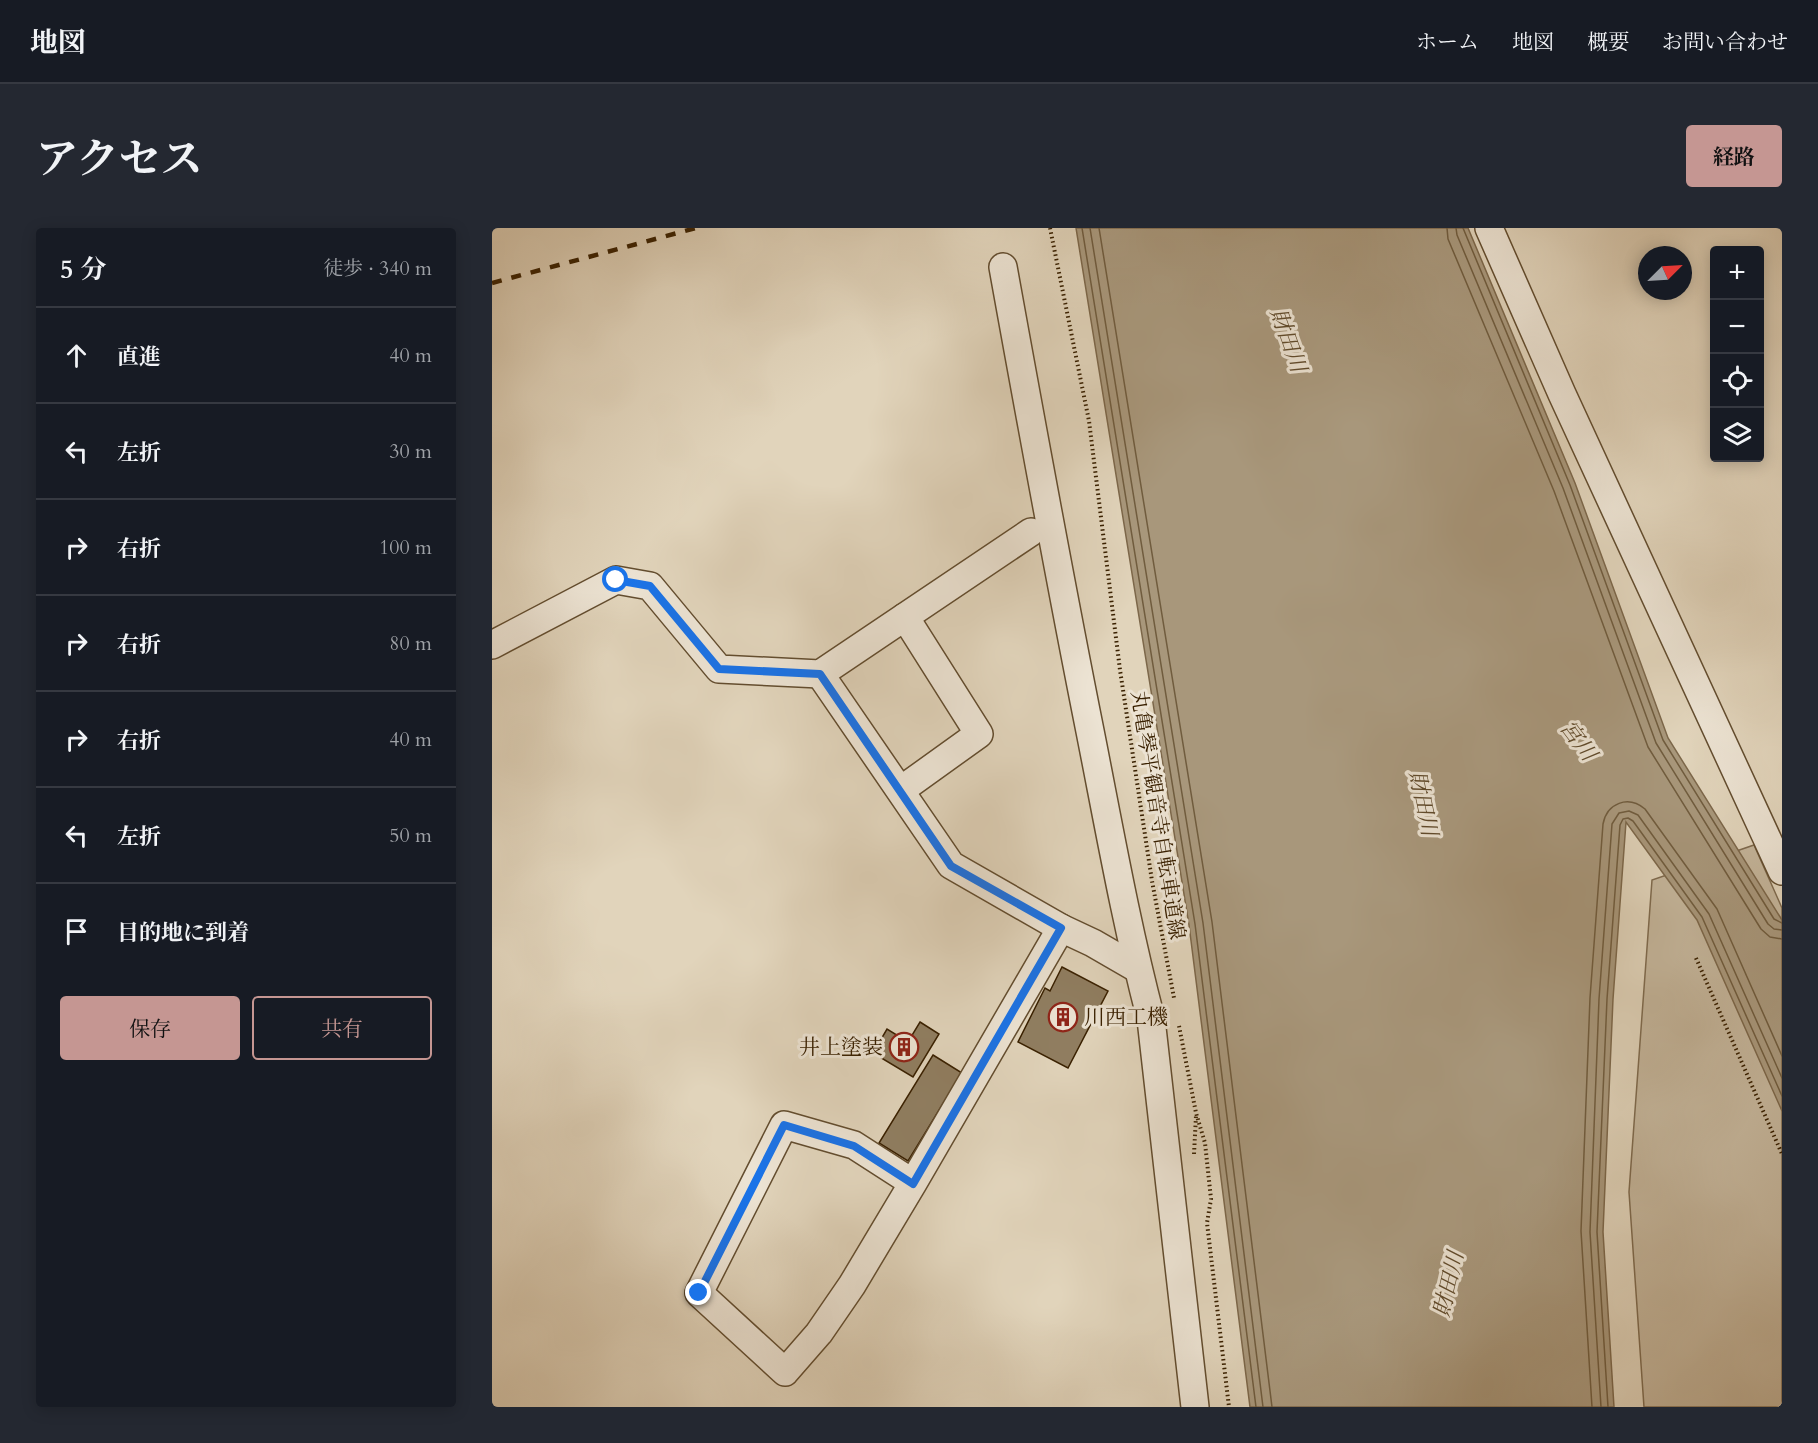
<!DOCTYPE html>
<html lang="ja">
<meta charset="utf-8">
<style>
body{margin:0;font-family:Cardo,"Noto Serif JP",serif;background:#242831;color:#f1f3f6}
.controls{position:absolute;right:18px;top:18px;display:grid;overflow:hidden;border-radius:6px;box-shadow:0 3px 15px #0003}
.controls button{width:54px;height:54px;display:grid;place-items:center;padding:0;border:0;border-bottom:2px solid #363941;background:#171b24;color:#f1f3f6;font:30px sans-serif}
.compass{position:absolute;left:1146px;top:18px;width:54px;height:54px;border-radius:50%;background:#171b24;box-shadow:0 3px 15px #0003;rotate:66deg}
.stop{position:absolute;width:18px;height:18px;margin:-14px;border:4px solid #1a73e8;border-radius:50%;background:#fff}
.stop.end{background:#1a73e8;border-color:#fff;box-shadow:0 2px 6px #0008}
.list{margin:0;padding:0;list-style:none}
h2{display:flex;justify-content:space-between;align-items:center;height:78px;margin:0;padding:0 24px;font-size:26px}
h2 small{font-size:20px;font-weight:400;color:#9ea1a6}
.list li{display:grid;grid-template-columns:39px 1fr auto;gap:18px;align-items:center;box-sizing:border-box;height:96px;padding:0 24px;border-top:2px solid #363941}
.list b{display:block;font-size:22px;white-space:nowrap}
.list em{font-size:20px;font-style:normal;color:#9ea1a6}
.actions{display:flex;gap:12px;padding:18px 24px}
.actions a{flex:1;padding:14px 0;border:2px solid #c59692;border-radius:6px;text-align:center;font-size:21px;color:#c59692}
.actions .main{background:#c59692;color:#111}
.icon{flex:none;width:33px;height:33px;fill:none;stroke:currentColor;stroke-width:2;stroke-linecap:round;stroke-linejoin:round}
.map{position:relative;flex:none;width:1290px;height:1179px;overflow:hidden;border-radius:6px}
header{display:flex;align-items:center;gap:36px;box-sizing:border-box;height:84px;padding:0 30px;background:#171b24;border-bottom:2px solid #363941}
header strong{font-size:28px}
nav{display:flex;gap:33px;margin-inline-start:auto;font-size:21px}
.intro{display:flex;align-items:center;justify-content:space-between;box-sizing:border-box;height:144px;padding:0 36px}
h1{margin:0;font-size:42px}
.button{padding:15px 27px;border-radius:6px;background:#c59692;color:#111;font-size:21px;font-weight:700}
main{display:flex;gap:36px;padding:0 36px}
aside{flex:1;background:#171b24;border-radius:6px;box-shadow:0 3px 15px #0003}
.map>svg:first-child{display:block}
.green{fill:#c4b59b;stroke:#7e6a4e;stroke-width:1.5}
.water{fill:#a8977b;stroke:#7c674a;stroke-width:1.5}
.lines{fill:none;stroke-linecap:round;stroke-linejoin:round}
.shore{stroke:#705c3e;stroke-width:1.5}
.building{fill:#907e61;stroke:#392000;stroke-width:1.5}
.minor-casing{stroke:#634d2f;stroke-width:30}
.path{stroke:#392000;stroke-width:4;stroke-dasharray:1.5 3;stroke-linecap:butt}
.minor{stroke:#ece3d3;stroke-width:27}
.rail{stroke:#392000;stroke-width:4.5;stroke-dasharray:10 10;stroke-linecap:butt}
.route{stroke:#1a73e8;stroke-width:8}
.labels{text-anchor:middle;stroke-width:6;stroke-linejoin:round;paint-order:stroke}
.street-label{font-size:21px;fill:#392000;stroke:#ece3d3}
.poi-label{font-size:21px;fill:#392000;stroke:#ece3d3;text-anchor:start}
.water-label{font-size:22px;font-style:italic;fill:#604a2b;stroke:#ece3d3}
</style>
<header>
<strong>地図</strong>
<nav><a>ホーム</a><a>地図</a><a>概要</a><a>お問い合わせ</a></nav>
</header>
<div class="intro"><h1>アクセス</h1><a class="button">経路</a></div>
<main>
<aside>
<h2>5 分<small>徒歩 · 340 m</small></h2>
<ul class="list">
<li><svg class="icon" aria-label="ahead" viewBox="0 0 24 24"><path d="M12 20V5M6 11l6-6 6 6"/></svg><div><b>直進</b></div><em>40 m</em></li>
<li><svg class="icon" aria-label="left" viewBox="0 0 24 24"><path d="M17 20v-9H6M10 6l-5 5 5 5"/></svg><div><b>左折</b></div><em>30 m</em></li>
<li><svg class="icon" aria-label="right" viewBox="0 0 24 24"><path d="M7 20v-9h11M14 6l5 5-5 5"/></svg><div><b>右折</b></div><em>100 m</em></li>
<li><svg class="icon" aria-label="right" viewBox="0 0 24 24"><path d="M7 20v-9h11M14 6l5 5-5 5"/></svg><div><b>右折</b></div><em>80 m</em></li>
<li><svg class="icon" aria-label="right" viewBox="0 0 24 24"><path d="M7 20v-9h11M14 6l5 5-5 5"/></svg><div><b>右折</b></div><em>40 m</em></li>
<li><svg class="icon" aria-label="left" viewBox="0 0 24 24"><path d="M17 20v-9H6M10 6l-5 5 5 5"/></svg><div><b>左折</b></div><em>50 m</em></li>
<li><svg class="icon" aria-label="arrive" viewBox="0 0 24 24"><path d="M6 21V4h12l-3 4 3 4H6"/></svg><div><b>目的地に到着</b></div></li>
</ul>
<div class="actions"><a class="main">保存</a><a>共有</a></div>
</aside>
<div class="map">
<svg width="1290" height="1179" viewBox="0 0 1290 1179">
<rect width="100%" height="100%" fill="#e1d4bb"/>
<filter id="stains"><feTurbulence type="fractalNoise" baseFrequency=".00333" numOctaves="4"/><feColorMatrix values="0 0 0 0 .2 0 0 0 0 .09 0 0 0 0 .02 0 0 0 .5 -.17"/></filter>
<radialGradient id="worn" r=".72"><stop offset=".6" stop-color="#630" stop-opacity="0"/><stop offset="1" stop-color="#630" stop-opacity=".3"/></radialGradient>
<path class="green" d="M 1262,617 L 1290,680 L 1290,1179 L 1152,1179 L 1137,964 L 1160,652 Z"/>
<path class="water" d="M 584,0 L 976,0 L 1083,255 L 1176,510 L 1290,692 L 1290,883 L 1205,692 L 1134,594 L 1121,771 L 1111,1004 L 1122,1179 L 758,1179 L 697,697 Z"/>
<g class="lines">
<g class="shore">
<path d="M 590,0 L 703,696 L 764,1179"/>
<path d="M 598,0 L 711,695 L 771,1179"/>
<path d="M 607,0 L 720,694 L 780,1179"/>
<path d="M 955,0 L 956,11 L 1062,263 L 1156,519 L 1269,701 L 1278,709 L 1290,711"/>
<path d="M 964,0 L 965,7 L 1071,260 L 1164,515 L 1276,696 L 1282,701 L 1290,702"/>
<path d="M 971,0 L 1078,257 L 1171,512 L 1282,691 L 1290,695"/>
<path d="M 1100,1179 L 1089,1003 L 1098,770 L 1111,596 C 1115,575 1136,567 1153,581 L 1225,681 L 1290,828"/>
<path d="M 1109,1179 L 1098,1004 L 1107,771 L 1120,596 L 1127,585 L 1137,583 L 1146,587 L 1217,686 L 1290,850"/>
<path d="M 1116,1179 L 1105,1004 L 1115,771 L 1128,597 L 1131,591 L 1136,590 L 1141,593 L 1210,689 L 1290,868"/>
</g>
</g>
<g class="building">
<path d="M 570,739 L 616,763 L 576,840 L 526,814 L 553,760 L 558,763 Z"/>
<path d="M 428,794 L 447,806 L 421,849 L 381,825 L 395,801 L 416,814 Z"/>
<path d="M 441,827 L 470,845 L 416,933 L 387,915 Z"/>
</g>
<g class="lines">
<g class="minor-casing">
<g id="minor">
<path d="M 997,0 L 1070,166 L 1290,643"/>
<path d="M 511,39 C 539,194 567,348 598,503 C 617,599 634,696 659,791 L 703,1179"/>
<path d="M 0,417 L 124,352 L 158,358 L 227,441 L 328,446 L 539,304"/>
<path d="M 328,446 L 459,637 L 569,700"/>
<path d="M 409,562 L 487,506 L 413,389"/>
<path d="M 421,955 L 362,917 L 292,897 L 207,1065 L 293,1144 L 327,1105 L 360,1057 L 421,955 L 569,700 L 601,715 L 646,741"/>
</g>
</g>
<g class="path">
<path d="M 558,0 L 597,193 L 628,442 L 660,653 L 682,770"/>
<path d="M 1204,730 L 1290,926"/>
<path d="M 687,798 L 704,885 L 713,915 L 719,971 L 715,995 L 737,1179"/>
<path d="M 702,926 L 704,888"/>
</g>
<use href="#minor" class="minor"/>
<path class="rail" d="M 0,55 L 204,0"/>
</g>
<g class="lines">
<path class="route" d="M 124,352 L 158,358 L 227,441 L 328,446 L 459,638 L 569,700 L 421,956 L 362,918 L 292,897 L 207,1065"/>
</g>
<defs>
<g id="building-ring" transform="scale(1.5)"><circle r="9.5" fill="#ece3d3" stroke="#8f2418" stroke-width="1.5"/><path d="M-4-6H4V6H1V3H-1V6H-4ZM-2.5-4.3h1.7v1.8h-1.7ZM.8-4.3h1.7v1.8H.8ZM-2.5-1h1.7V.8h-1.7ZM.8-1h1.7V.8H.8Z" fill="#8f2418"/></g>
</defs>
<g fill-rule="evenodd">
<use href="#building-ring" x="571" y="789"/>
<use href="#building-ring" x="412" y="819"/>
</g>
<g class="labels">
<g class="street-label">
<text transform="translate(666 587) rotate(81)" y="7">丸亀琴平観音寺自転車道線</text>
</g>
<g class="poi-label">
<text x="592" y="796">川西工機</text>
<text x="391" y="826" text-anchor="end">井上塗装</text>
</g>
<g class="water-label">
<text transform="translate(797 112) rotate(70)" y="8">財田川</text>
<text transform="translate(1087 512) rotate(53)" y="8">宮川</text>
<text transform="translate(932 575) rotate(78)" y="8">財田川</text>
<text transform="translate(956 1056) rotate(-77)" y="8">財田川</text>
</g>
</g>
<rect width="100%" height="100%" filter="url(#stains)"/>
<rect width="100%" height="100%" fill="url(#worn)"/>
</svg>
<div class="controls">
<button>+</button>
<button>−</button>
<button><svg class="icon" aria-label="locate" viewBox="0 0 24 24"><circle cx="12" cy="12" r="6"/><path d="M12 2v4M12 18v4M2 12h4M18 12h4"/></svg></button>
<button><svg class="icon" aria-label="layers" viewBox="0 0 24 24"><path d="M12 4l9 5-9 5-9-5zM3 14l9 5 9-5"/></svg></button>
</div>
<svg class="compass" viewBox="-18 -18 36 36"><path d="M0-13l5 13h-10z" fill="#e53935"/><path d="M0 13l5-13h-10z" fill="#9ea1a6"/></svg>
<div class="stop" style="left:124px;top:352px"></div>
<div class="stop end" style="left:207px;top:1065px"></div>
</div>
</main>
